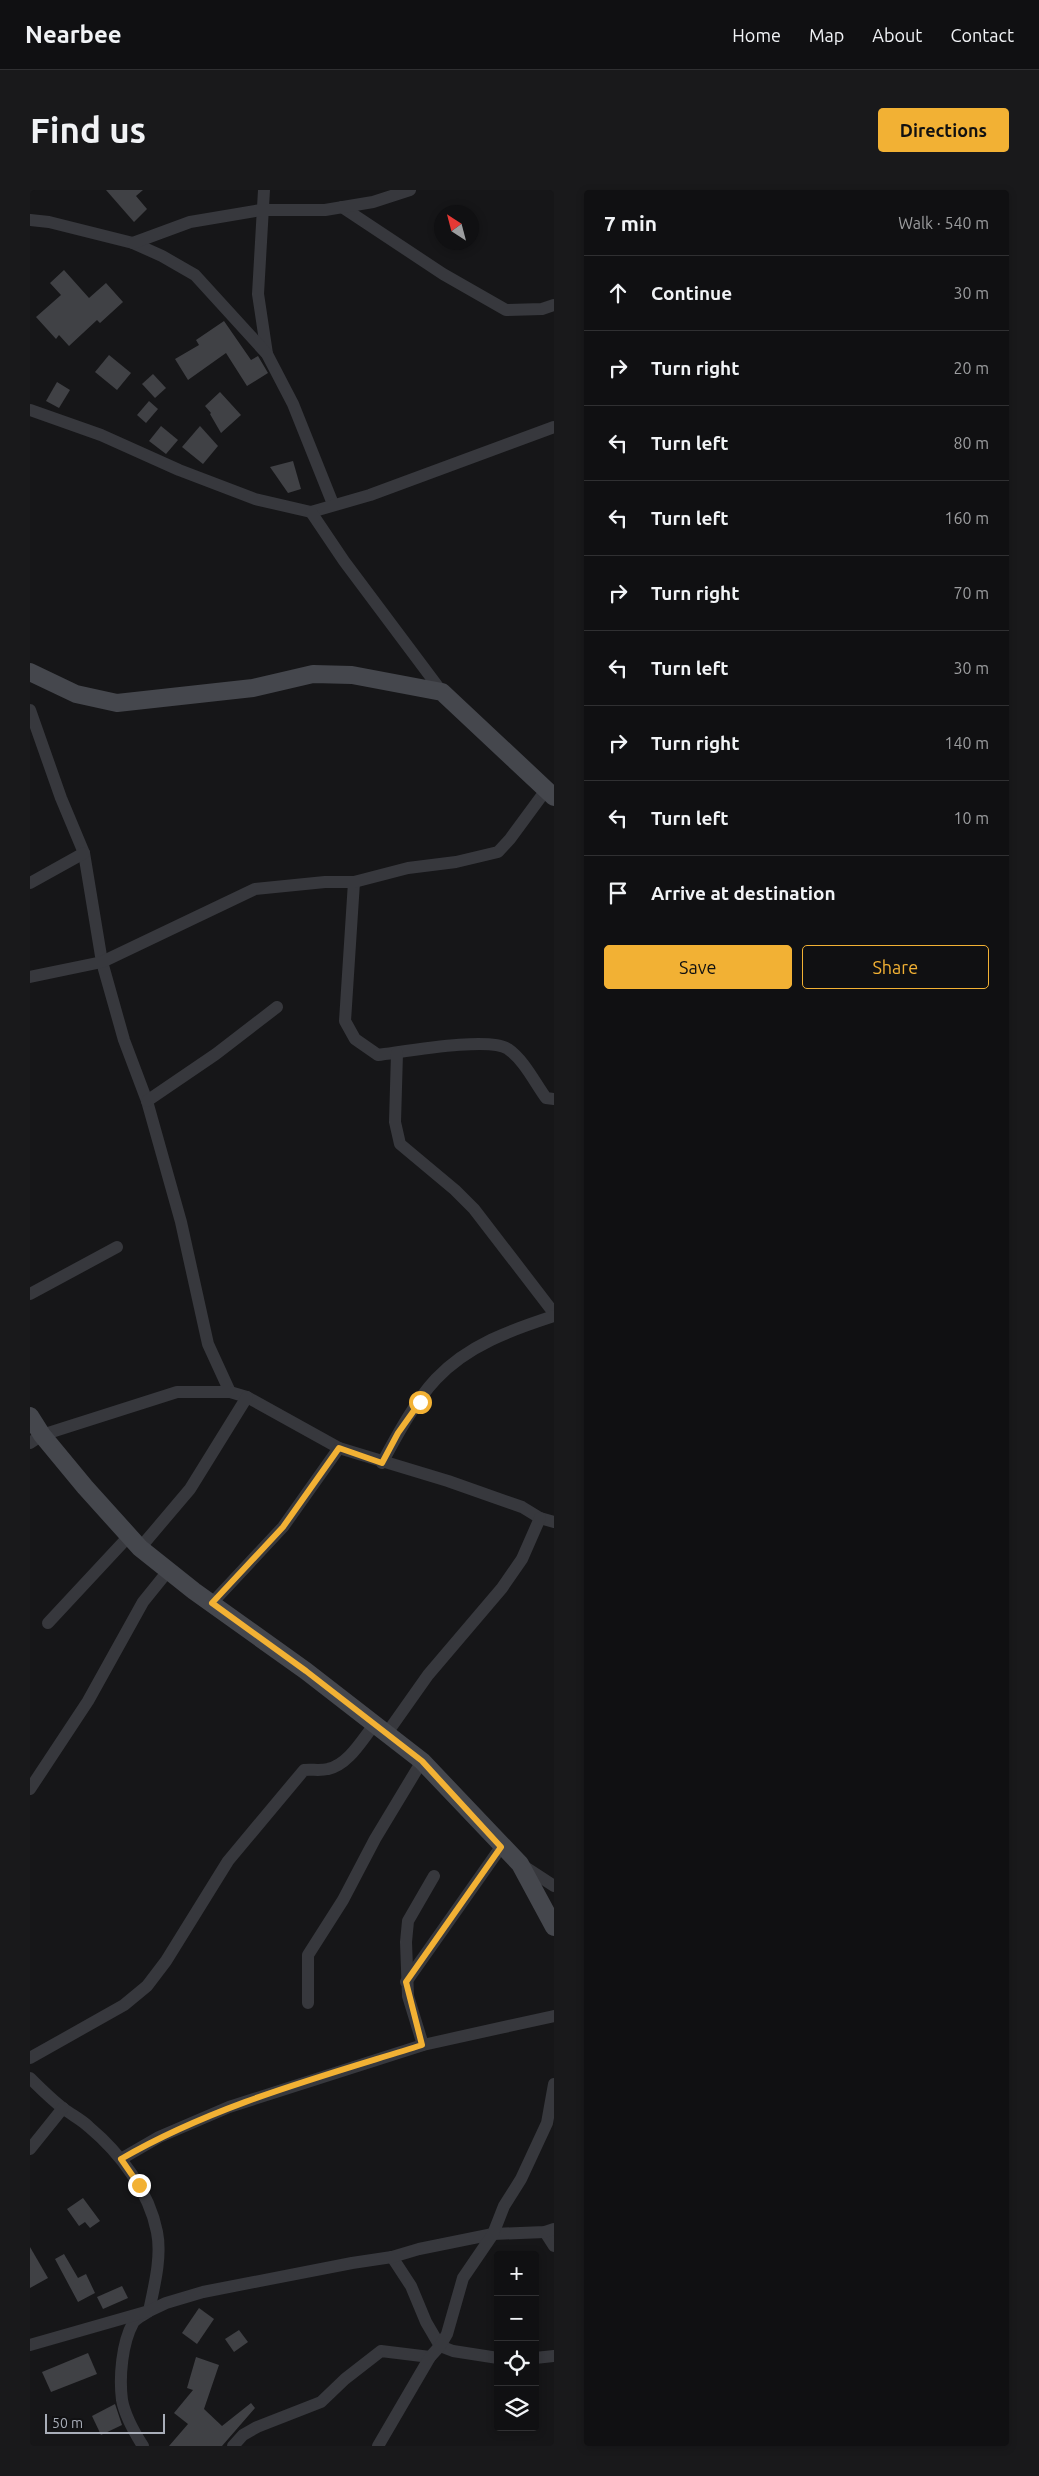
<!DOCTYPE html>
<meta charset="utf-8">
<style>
body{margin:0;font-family:Ubuntu,sans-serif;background:#19191b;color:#f1f3f6}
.controls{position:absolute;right:15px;bottom:15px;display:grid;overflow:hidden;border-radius:5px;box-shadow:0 2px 8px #0003}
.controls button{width:45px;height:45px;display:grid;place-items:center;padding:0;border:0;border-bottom:1px solid #303032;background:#101012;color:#f1f3f6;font:25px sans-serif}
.compass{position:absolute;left:404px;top:15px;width:45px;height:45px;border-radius:50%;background:#101012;box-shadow:0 2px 8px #0003;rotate:324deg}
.scale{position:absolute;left:15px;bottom:12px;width:120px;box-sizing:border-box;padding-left:5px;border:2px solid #a8adb8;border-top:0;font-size:14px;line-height:18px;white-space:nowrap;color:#a8adb8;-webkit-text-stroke:4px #111113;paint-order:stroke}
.stop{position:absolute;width:15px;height:15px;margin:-11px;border:4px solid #f2b134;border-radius:50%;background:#fff}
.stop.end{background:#f2b134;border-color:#fff;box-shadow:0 1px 5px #0008}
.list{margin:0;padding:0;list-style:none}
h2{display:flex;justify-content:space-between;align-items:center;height:65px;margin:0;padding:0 20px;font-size:21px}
h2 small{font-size:16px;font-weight:400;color:#9c9d9f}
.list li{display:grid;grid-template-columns:32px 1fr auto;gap:15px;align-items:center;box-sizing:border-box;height:75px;padding:0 20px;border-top:1px solid #303032}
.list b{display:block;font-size:19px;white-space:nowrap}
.list em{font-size:16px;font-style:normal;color:#9c9d9f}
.actions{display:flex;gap:10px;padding:15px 20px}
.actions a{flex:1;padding:11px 0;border:1px solid #f2b134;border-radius:5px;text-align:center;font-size:18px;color:#f2b134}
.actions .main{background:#f2b134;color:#111}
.icon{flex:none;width:28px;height:28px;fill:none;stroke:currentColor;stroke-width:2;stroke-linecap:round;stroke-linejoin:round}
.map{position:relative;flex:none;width:524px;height:2256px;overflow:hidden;border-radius:5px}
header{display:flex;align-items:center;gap:30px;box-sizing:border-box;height:70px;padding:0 25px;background:#101012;border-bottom:1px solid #303032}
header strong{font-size:24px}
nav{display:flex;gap:28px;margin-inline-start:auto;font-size:18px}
.intro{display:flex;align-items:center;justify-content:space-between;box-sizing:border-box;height:120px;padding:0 30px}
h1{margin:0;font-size:35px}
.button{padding:12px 22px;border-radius:5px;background:#f2b134;color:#111;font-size:18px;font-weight:700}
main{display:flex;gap:30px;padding:0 30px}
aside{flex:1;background:#101012;border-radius:5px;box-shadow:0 2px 8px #0003}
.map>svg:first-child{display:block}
.building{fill:#404145}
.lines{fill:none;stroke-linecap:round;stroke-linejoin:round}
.street{stroke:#37383d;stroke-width:12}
.secondary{stroke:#45474d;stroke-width:18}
.route{stroke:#f2b134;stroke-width:6}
</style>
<header>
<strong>Nearbee</strong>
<nav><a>Home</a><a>Map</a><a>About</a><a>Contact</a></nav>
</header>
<div class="intro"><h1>Find us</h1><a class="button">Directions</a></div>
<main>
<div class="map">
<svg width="524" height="2256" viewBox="0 0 524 2256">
<rect width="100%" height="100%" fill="#161618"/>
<g class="building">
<path d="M 76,0 L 113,0 L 106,6 L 117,19 L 104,32 Z"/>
<path d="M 34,80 L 59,108 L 76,93 L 93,112 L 70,133 L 67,130 L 39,156 L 29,145 L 26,149 L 6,127 L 31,105 L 20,93 Z"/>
<path d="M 194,131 L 221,170 L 228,166 L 238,183 L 217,196 L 196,163 L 158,190 L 145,169 L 169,155 L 166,150 Z"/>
<path d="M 79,165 L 101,183 L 87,200 L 65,182 Z"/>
<path d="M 123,184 L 136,198 L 125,208 L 112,194 Z"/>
<path d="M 27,192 L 40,200 L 29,218 L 16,211 Z"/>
<path d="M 190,202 L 211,225 L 191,243 L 180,224 L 181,223 L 175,216 Z"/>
<path d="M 119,211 L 128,219 L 116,233 L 107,225 Z"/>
<path d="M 131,236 L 148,250 L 136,264 L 119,251 Z"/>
<path d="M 170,236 L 188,256 L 173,274 L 152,257 Z"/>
<path d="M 263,271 L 271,299 L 258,303 L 240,277 Z"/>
<path d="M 53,2008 L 70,2031 L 60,2038 L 55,2032 L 49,2036 L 37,2019 Z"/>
<path d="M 0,2057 L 18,2088 L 0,2098 Z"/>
<path d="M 34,2064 L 48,2088 L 56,2084 L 65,2103 L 48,2112 L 25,2069 Z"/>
<path d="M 92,2096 L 98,2108 L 73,2119 L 67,2107 Z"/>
<path d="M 169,2118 L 184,2129 L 167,2154 L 152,2143 Z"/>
<path d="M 209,2140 L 218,2152 L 204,2162 L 195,2149 Z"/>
<path d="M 58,2163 L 67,2184 L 21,2202 L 12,2182 Z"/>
<path d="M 166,2167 L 189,2175 L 174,2219 L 192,2236 L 221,2213 L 225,2218 L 192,2256 L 139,2256 L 158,2234 L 144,2223 L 163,2200 L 157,2198 Z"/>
<path d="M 85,2214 L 92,2235 L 71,2245 L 62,2226 Z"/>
</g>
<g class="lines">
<g class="street">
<path d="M 234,0 L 228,104 L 237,164"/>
<path d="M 312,17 L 413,84 L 476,120 L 512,119 L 524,115"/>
<path d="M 0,30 L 19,32 L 103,53 L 132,66 L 165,85 L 237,164 L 263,214 L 303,314"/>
<path d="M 103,53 L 160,32 L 231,20 L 295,20 L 343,12 L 380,0"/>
<path d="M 0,220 L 71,245 L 149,280 L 225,309 L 281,322 L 340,305 L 524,237"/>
<path d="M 281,322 L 314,371 L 412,502"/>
<path d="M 0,520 L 31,608 L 54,663 L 72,772 L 94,850 L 117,911 L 151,1032 L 178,1154 L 200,1202"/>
<path d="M 324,692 L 315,831 L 325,849 L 348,865 C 373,862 460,846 478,859 C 494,870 505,893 516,908 L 524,909"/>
<path d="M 0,693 L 54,663"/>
<path d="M 0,787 L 72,772 L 225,699 L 295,692 L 324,692 L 378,678 L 426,672 L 468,662 L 480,649 L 516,600"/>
<path d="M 367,863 L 365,932 L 370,954 L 425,1000 L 444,1019 L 524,1123"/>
<path d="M 117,911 L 186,864 L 247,817"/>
<path d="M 0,1104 L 87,1057"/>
<path d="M 0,1253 L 12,1245 L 147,1202 L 200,1202 L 217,1207 L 309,1258 L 418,1291 L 492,1317 L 510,1328 L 524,1332"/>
<path d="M 352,1273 C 366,1247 386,1210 406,1189 C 438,1155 481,1140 524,1126"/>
<path d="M 110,1358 L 160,1299 L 217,1207"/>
<path d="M 182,1413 L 253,1337 L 309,1258"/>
<path d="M 18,1433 L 99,1346"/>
<path d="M 357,1543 L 398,1485 L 472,1398 L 492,1369 L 510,1328"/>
<path d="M 0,1599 L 58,1511 L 113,1412 L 138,1381"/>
<path d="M 492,1675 L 524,1696"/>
<path d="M 376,1792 L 471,1657"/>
<path d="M 278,1813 L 278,1765 L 313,1710 L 345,1649 L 392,1571"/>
<path d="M 393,1855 L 378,1806 L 376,1752 L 378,1731 L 404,1686"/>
<path d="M 0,1868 L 94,1815 L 117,1796 L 136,1771 L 198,1671 L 274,1580 C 281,1579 290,1581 298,1579 C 318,1575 332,1550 344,1535"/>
<path d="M 0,1888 C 11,1899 22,1910 34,1919 C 42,1925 52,1930 59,1937 C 90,1963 119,2001 127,2042 C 132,2067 124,2097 119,2121 C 114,2125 106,2128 103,2133 C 92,2153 89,2187 92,2210 C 95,2226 104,2242 113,2256"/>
<path d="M 0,1959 L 33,1918"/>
<path d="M 91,1969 L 129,1947 L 199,1917 L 393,1855 L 524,1826"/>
<path d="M 515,2042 L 524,2056"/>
<path d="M 362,2067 L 381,2096 L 396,2132 L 410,2156 L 423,2161 L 468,2168"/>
<path d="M 0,2155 L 119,2121 L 136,2113 L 173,2102 L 322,2073 L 362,2067 L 389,2059 L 463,2044 L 515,2042 L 524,2039"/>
<path d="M 505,2168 L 524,2166"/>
<path d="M 203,2256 L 213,2245 L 227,2237 L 291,2212 L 315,2189 L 351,2161 L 400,2167"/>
<path d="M 348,2256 L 400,2167 L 410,2156 L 417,2144 L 433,2088 L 463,2044 L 474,2016 L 491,1989 L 517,1933 L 524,1894"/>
</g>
<g class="secondary">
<path d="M 0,482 L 46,504 L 87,513 L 223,498 L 283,484 L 322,485 L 412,502 L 524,607"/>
<path d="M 0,1226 L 12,1245 L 55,1297 L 110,1358 L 164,1401 L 276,1481 L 392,1571 L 490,1674 L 524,1737"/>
</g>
</g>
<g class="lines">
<path class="route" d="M 109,1995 L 91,1969 C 184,1915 290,1887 392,1855 L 376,1792 L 471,1657 L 392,1571 L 276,1481 L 182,1413 L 253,1337 L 309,1258 L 352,1273 L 368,1243 L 390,1212"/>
</g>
</svg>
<div class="controls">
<button>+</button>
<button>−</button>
<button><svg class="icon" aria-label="locate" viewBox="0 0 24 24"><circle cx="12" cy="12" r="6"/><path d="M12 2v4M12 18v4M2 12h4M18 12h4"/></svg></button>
<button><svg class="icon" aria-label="layers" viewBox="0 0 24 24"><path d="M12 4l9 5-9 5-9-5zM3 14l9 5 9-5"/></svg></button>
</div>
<svg class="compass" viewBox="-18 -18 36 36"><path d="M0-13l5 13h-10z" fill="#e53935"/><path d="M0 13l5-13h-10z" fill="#9c9d9f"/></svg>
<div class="scale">50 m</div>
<div class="stop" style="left:390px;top:1212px"></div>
<div class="stop end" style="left:109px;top:1995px"></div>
</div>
<aside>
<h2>7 min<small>Walk · 540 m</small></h2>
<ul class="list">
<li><svg class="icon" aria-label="ahead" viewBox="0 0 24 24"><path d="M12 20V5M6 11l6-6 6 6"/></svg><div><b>Continue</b></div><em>30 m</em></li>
<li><svg class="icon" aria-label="right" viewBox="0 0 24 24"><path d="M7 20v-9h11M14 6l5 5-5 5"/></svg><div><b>Turn right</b></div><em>20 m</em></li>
<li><svg class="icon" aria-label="left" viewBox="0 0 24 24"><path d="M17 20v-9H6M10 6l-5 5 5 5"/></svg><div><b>Turn left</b></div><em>80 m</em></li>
<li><svg class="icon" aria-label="left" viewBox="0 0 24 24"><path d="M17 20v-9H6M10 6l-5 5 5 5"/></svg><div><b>Turn left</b></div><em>160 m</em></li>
<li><svg class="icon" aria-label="right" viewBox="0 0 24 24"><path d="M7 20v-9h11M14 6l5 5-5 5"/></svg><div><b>Turn right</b></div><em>70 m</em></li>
<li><svg class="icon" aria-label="left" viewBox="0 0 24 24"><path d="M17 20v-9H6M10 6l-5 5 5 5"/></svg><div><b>Turn left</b></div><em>30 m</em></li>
<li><svg class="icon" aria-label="right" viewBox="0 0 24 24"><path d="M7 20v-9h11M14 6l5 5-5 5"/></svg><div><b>Turn right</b></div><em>140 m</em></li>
<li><svg class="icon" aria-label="left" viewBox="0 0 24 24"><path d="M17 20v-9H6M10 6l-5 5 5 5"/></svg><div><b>Turn left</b></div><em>10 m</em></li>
<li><svg class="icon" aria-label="arrive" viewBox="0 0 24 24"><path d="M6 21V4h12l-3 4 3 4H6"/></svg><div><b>Arrive at destination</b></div></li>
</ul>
<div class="actions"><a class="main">Save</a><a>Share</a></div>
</aside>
</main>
